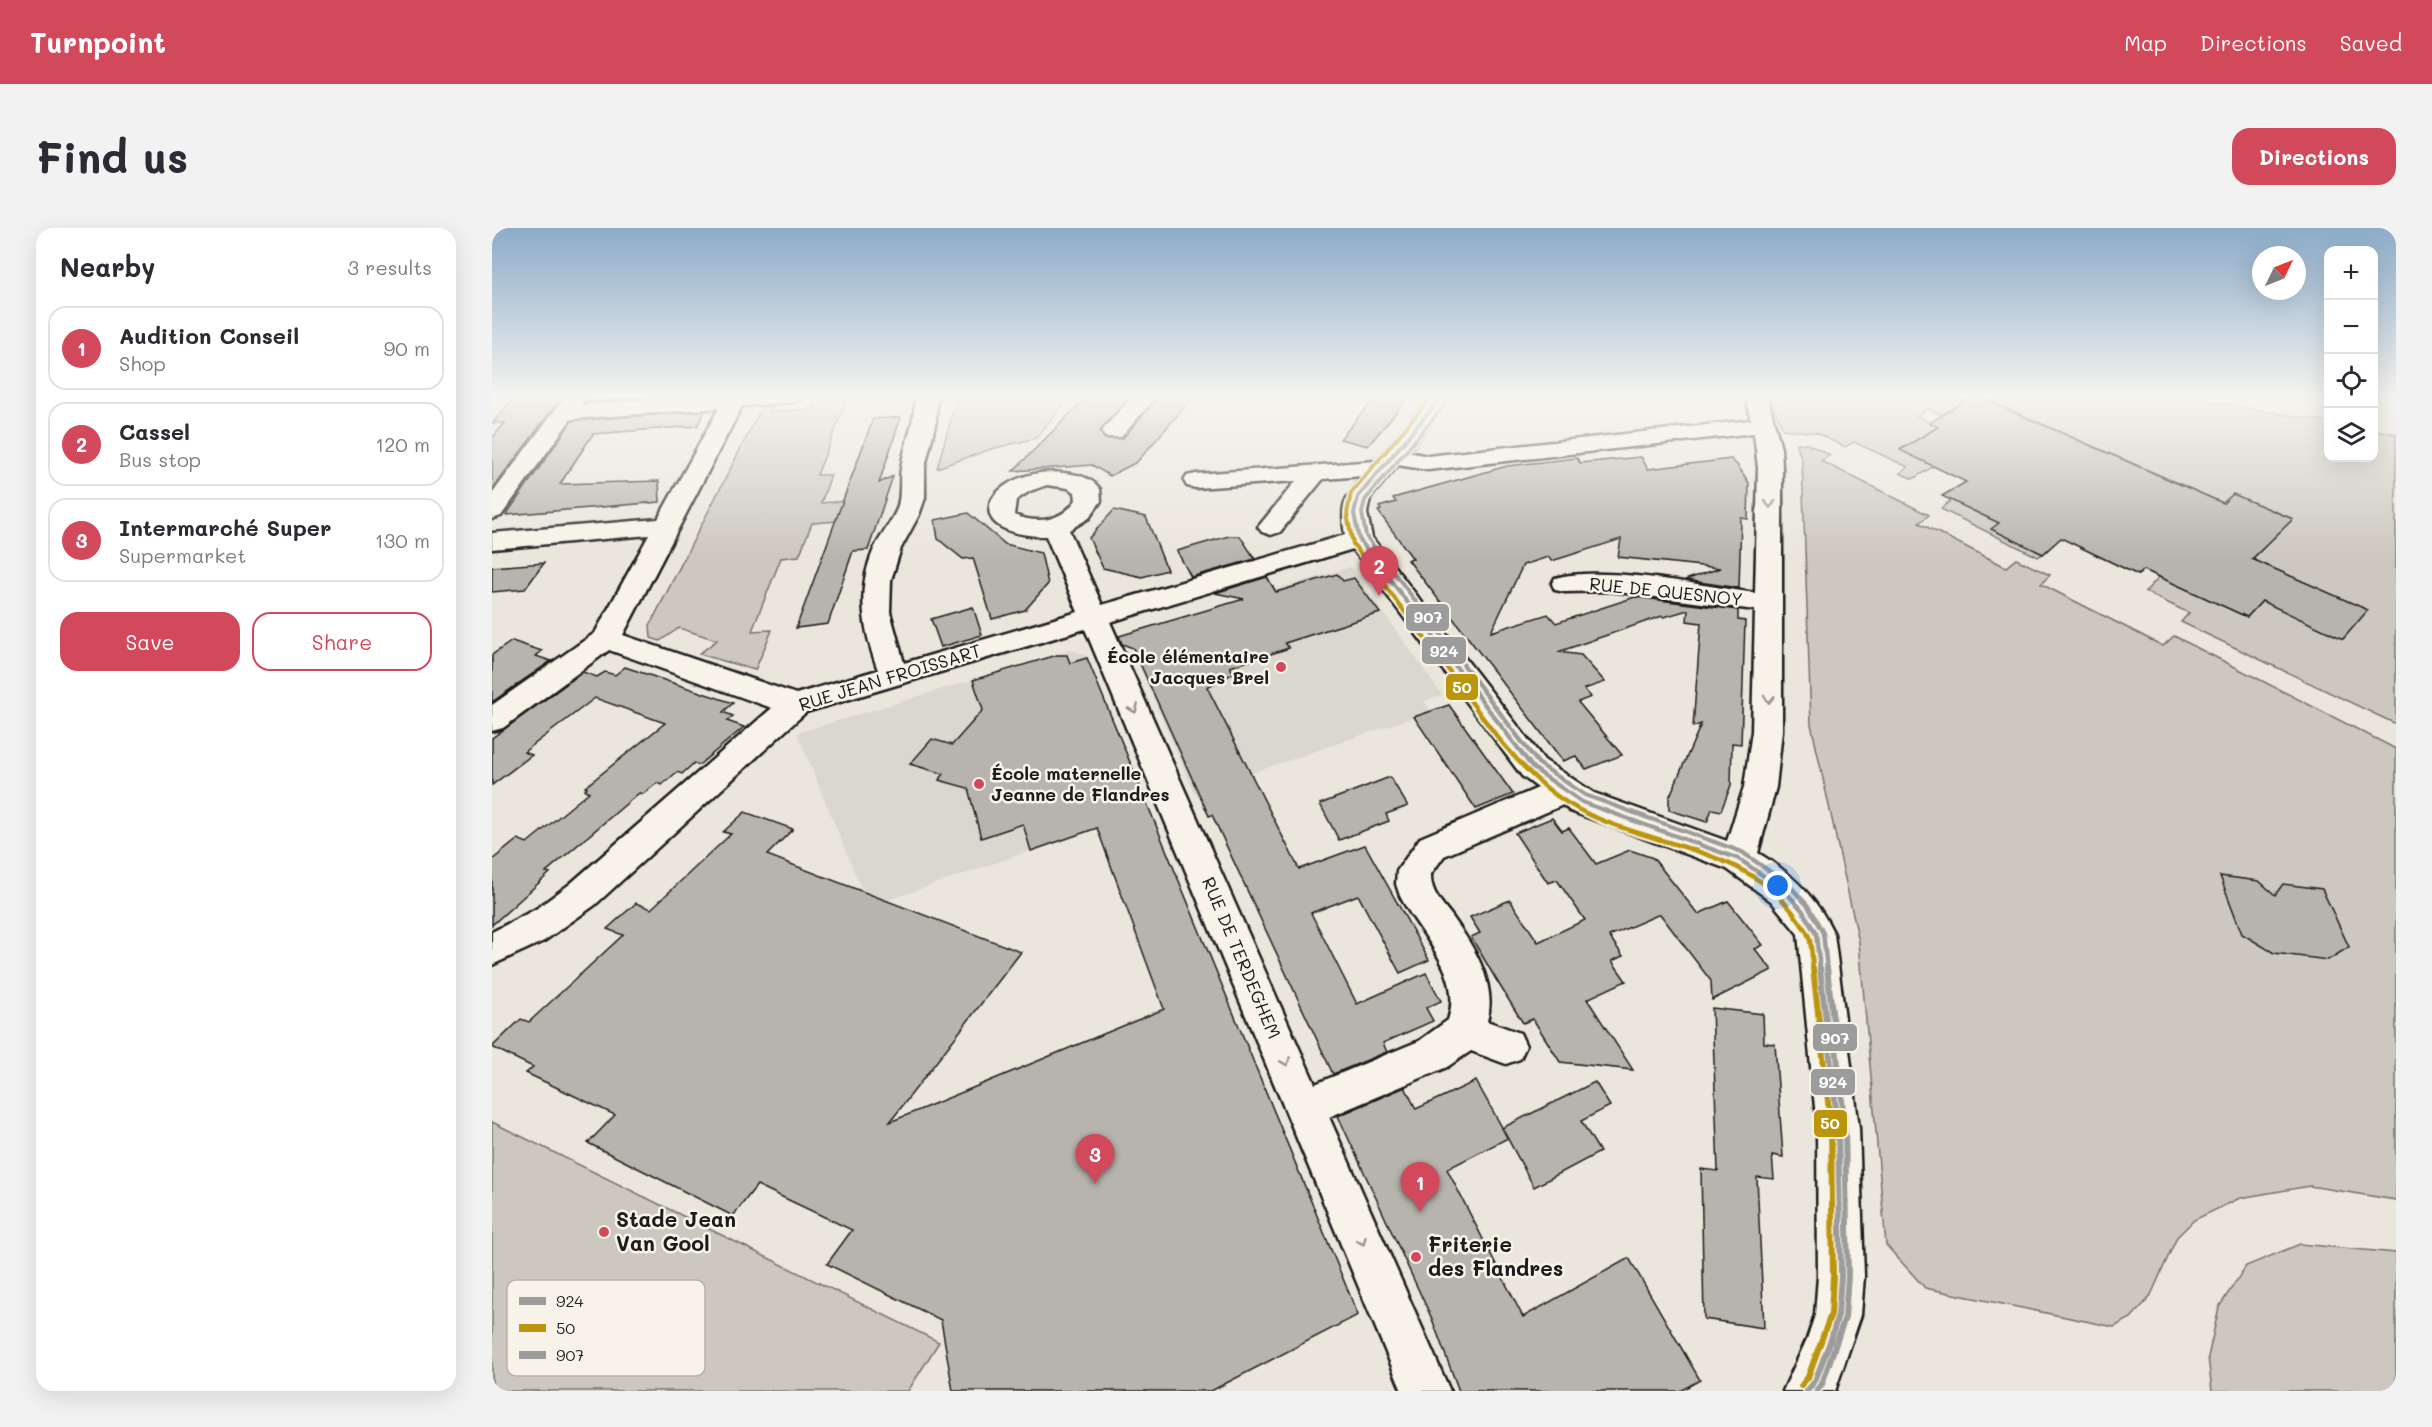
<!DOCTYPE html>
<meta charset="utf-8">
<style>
body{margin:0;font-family:Mali,sans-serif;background:#f2f2f3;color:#2b2b33}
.controls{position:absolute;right:18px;top:18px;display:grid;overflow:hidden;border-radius:12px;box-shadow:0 6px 24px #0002}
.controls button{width:54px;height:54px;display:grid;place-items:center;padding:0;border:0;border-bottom:2px solid #e1e1e2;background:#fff;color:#2b2b33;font:30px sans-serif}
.compass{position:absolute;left:1760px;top:18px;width:54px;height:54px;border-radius:50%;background:#fff;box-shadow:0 6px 24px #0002;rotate:47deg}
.you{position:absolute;left:1286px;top:658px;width:21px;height:21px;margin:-15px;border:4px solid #fff;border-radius:50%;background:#1a73e8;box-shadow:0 0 0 9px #1a73e833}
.badge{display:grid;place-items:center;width:39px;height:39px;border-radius:50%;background:#d1495b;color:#fff;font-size:20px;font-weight:700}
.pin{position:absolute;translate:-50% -50px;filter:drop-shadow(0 2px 3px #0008)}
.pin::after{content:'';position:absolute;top:32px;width:21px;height:18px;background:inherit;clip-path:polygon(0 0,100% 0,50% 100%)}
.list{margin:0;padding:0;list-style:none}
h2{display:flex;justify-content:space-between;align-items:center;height:78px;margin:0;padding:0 24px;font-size:26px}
h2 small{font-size:20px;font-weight:400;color:#7c7c81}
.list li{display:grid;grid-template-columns:39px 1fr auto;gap:18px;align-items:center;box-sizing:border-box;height:84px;margin:0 12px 12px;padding:0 12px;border:2px solid #e1e1e2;border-radius:18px}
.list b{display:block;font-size:22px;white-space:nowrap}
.list p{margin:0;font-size:20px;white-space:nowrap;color:#7c7c81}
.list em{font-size:20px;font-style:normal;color:#7c7c81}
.actions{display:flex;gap:12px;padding:18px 24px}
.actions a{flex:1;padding:14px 0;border:2px solid #d1495b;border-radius:18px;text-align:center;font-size:21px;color:#d1495b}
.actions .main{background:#d1495b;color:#fff}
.icon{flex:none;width:33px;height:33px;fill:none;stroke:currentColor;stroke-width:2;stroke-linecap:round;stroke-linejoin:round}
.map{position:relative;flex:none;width:1904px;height:1163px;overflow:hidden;border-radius:18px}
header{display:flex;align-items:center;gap:36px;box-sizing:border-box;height:84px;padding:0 30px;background:#d1495b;color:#fff}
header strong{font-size:28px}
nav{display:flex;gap:33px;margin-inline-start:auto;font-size:21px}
.intro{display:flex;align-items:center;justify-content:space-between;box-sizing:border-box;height:144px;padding:0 36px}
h1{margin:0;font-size:42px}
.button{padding:15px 27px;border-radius:18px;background:#d1495b;color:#fff;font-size:21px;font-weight:700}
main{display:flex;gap:36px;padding:0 36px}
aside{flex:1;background:#fff;border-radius:18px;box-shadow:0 6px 24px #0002}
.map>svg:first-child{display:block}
.built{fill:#dad7ce}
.green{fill:#ccc8c0;stroke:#74726e;stroke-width:1.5}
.building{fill:#b6b4ac;stroke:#1c1c1c;stroke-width:1.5}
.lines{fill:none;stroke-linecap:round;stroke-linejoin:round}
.street-casing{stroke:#1c1c1c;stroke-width:5}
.street{fill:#f7f3e8;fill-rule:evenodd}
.bus-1-far2-casing{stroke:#f7f3e8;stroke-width:8}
.bus-1-far1-casing{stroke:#f7f3e8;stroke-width:9}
.bus-1-casing{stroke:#f7f3e8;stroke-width:10}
.bus-2-far2-casing{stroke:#f7f3e8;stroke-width:8}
.bus-2-far1-casing{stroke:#f7f3e8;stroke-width:9}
.bus-2-casing{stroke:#f7f3e8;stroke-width:10}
.bus-3-far2-casing{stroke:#f7f3e8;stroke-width:8}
.bus-3-far1-casing{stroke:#f7f3e8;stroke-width:9}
.bus-3-casing{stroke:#f7f3e8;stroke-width:10}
.bus-1-far2{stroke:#9c9c9c;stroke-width:4}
.bus-1-far1{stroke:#9c9c9c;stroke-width:4.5}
.bus-1{stroke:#9c9c9c;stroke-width:6}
.bus-2-far2{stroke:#bb950b;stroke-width:4}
.bus-2-far1{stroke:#bb950b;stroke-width:4.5}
.bus-2{stroke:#bb950b;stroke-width:6}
.bus-3-far2{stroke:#9c9c9c;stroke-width:4}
.bus-3-far1{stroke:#9c9c9c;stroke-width:4.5}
.bus-3{stroke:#9c9c9c;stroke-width:6}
.oneway{stroke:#94928c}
.poi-dot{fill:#d1495b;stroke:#f7f3e8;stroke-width:2}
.labels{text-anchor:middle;stroke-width:5;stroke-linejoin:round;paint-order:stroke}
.street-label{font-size:18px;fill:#1c1c1c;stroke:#f7f3e8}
.poi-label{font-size:18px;font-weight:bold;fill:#1c1c1c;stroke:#f7f3e8;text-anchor:end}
.near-poi-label{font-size:21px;font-weight:bold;fill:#1c1c1c;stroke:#f7f3e8;text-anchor:start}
.key{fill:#f7f3e8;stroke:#b5b2ab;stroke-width:1.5}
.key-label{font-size:16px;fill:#1c1c1c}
.line-badge{stroke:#f7f3e8;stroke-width:2}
.badge-label{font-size:16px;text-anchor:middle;font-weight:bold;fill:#fff}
</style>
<header>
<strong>Turnpoint</strong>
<nav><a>Map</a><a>Directions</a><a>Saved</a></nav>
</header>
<div class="intro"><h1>Find us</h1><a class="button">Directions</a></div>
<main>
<aside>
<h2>Nearby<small>3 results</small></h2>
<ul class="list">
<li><span class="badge">1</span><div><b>Audition Conseil</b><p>Shop</p></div><em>90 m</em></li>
<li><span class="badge">2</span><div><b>Cassel</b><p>Bus stop</p></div><em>120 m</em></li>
<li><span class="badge">3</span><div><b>Intermarché Super</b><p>Supermarket</p></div><em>130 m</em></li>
</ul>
<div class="actions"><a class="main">Save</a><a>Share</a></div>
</aside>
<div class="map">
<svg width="1904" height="1163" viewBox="0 0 1904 1163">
<rect width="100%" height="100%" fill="#eae6dc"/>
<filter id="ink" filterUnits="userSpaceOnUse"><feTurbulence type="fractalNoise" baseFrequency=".0167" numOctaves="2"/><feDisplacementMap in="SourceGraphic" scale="12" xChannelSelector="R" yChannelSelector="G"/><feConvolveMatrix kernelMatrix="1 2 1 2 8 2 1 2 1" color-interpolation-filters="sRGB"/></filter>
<g filter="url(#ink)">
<g class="built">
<path d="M 859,339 L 950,467 L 932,473 L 939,483 L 702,565 L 636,412 L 643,403 Z"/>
<path d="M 579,422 L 594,427 L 658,581 L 377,679 L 305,505 Z"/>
</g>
<g class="green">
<path d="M 466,167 L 580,167 L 544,210 L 499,221 L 445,240 Z"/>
<path d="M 1277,167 L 1482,167 L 1449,187 L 1436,181 L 1425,188 L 1446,199 L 1409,221 L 1445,236 L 1421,251 L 1408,245 L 1416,239 L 1362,214 L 1353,219 L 1324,205 L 1291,201 Z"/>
<path d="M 1484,167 L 1681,167 L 1819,191 L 1836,194 L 1836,230 L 1882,230 L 1882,202 L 1904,206 L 1904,496 L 1689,394 L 1697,385 L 1653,364 L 1668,348 L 1755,389 L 1774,369 L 1759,332 L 1801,291 L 1741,266 L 1702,301 L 1693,258 Z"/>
<path d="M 356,169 L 325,247 L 339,247 L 329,275 L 393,270 L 387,290 L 320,295 L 307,328 L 289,330 L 260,403 L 280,402 L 263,442 L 207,426 L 225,412 L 187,400 L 168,413 L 159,410 L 158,397 L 270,179 L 283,175 L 277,184 L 321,181 L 324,172 Z"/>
<path d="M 1304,215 L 1315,216 L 1338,227 L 1329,233 L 1437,287 L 1427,295 L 1514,339 L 1524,331 L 1558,347 L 1549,356 L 1671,418 L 1682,408 L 1904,521 L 1904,972 L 1818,958 L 1748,970 L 1702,992 L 1685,1009 L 1658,1069 L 1639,1090 L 1622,1099 L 1433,1060 L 1394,1017 L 1367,714 L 1319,496 L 1310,233 Z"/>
<path d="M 1459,272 L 1507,295 L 1551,326 L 1546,329 L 1449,281 Z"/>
<path d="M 0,894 L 447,1114 L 416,1163 L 0,1163 Z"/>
<path d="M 1808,1016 L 1904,1025 L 1904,1163 L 1720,1163 L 1716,1129 L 1727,1079 L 1754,1038 Z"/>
</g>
<g class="building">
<path d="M 24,167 L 71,167 L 0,262 L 0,210 L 13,195 L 1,195 Z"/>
<path d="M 96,167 L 180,167 L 93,174 Z"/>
<path d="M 597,167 L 639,167 L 608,203 L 613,211 L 631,210 L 668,167 L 703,167 L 645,234 L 618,248 L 600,237 L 521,243 Z"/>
<path d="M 885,167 L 918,167 L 876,218 L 848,211 Z"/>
<path d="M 1482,167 L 1731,275 L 1741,266 L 1801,291 L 1760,331 L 1876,382 L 1851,411 L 1770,373 L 1755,389 L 1652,342 L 1646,347 L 1569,310 L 1551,326 L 1499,301 L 1507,295 L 1450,268 L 1474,254 L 1408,222 L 1446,199 L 1438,195 Z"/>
<path d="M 213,183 L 205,198 L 101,206 L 68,256 L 167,253 L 168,274 L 14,287 L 80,193 Z"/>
<path d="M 409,189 L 387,255 L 401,248 L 376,322 L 361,323 L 336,396 L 304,400 L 381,191 Z"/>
<path d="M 1149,229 L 1156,241 L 1239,231 L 1246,238 L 1257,255 L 1256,291 L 1249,290 L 1247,360 L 1193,352 L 1228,340 L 1126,329 L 1129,311 L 1060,333 L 1056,329 L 1031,337 L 999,404 L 1056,386 L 1064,395 L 1143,369 L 1246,382 L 1246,392 L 1253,393 L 1249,516 L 1240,515 L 1239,557 L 1229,583 L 1220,581 L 1215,594 L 1177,582 L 1177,570 L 1209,496 L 1201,499 L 1209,395 L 1195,393 L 1196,382 L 1172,389 L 1170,388 L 1066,424 L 1089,427 L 1113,454 L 1092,461 L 1099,469 L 1086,474 L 1130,527 L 1094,541 L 1084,528 L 1071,533 L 916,332 L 921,331 L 886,283 L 889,282 L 887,279 L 904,274 L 901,270 L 1015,238 L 1085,230 L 1088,235 Z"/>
<path d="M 622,282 L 654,289 L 675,342 L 650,349 L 611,340 L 597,310 Z"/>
<path d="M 476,285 L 513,316 L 549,325 L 556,356 L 533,382 L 500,391 L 481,330 L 471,331 L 446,311 L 443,292 Z"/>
<path d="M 737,308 L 748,308 L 763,331 L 699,349 L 685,323 Z"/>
<path d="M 52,335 L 33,361 L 0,364 L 0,339 Z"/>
<path d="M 845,346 L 851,353 L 862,350 L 888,385 L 793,415 L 797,420 L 738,439 L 742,445 L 715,459 L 807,641 L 873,617 L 937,732 L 908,745 L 866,667 L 819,685 L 865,776 L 934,745 L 949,773 L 934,780 L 941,793 L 891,815 L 895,824 L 841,846 L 720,587 L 717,588 L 641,420 L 630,416 L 627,408 L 752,371 L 723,365 L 775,349 L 784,364 Z"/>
<path d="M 481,379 L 490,407 L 449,419 L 439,391 Z"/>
<path d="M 20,413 L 50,423 L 44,428 L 59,433 L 0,474 L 0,427 Z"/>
<path d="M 565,427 L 575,427 L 578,435 L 595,430 L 866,1087 L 719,1163 L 461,1163 L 449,1092 L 335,1036 L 360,1002 L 265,957 L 241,988 L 96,915 L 123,887 L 34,845 L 41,839 L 0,819 L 29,791 L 37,794 L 131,707 L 115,701 L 144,675 L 159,681 L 239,606 L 231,604 L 253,584 L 301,601 L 275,627 L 529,724 L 398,894 L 672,781 L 605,600 L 539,623 L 531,596 L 489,610 L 476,560 L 447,552 L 452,546 L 418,536 L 440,511 L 460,517 L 491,482 L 481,452 Z"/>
<path d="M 133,439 L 241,475 L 231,484 L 241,488 L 235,493 L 252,499 L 207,537 L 202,535 L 190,546 L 185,544 L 170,557 L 165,555 L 151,566 L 147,565 L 54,644 L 58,645 L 0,697 L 0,632 L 26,611 L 35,615 L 97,564 L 93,562 L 95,560 L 93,559 L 173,495 L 103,470 L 32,524 L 40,527 L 0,557 L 0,510 L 91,444 L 105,449 L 113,444 L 123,447 Z"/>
<path d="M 957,477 L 988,520 L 1021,566 L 984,581 L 922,489 Z"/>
<path d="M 898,549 L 916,578 L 894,586 L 897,593 L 847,612 L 828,576 Z"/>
<path d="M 1060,590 L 1070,603 L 1077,600 L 1104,636 L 1138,622 L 1161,630 L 1206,686 L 1236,673 L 1271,717 L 1263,721 L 1280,742 L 1220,772 L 1219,753 L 1168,686 L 1117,708 L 1131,728 L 1120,733 L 1134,753 L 1095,771 L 1141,842 L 1068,834 L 1041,791 L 1031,795 L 1005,753 L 979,709 L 988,705 L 978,689 L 1018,672 L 1046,714 L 1093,692 L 1065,652 L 1056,655 L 1023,605 Z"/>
<path d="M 1728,648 L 1767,653 L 1783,667 L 1791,656 L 1830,661 L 1857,719 L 1836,732 L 1782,725 L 1750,706 Z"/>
<path d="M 1220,780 L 1271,786 L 1272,815 L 1283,816 L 1291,929 L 1280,927 L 1282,951 L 1265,949 L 1272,1100 L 1212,1091 L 1209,941 L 1226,943 Z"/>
<path d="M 984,853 L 1016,910 L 955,941 L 1031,1089 L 1137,1030 L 1208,1152 L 1188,1163 L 967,1163 L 940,1091 L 846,888 L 913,859 L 924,881 Z"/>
<path d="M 1103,854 L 1118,878 L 1089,893 L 1108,924 L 1042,959 L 1010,900 Z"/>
</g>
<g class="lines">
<g class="street-casing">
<g id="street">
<path d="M 74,167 L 94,167 L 89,177 L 214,167 L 311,167 L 308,172 L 300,174 L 250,178 L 131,407 L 304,466 L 386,442 C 371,402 364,362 382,321 C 389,307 399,295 405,281 C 410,267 407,254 409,240 C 413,215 424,193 423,167 L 445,167 L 444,193 L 433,239 L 433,270 L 427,287 L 409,320 L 399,352 L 398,384 L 412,435 L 586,384 L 554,308 C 456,307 501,237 571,245 C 585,246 599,249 608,261 L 609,273 L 597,290 L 577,302 L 610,377 L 853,307 C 848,277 852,270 871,248 L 831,251 L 788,304 L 779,307 L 770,304 L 766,299 L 804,253 L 704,260 L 695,258 L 692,253 L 695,248 L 704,246 L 884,233 L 939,167 L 962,167 L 916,224 L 936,228 L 1259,192 L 1253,167 L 1275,167 L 1289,221 L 1290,240 L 1290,503 L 1284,559 L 1266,625 C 1300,645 1325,670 1342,706 L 1367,900 L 1372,1048 L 1369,1087 L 1343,1163 L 1291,1163 L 1315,1111 L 1323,1087 L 1326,1048 L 1325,900 L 1306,706 L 1279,673 L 1235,641 L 1078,583 L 1071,577 L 952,628 L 939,646 C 938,663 949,674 959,687 C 980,716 1006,755 995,793 L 1028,805 L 1034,818 L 1028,831 L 1014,836 L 979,823 L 955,839 L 837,889 L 958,1163 L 910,1163 L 593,401 L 314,484 L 103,677 L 52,713 L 0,737 L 0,704 L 44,681 L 78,656 L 280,480 L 117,422 L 11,500 L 0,503 L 0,477 L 103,405 L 157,307 L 0,321 L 0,305 L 166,291 L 227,180 L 79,191 L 9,288 L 0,291 L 0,266 ZM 1262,205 L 1266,240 L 1263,365 C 1210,358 1113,337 1063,350 L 1060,356 L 1063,362 L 1073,364 L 1118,363 L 1263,382 L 1260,503 L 1252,559 L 1235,613 L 1102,565 L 1052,532 L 880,310 L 875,285 L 878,270 L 906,237 L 936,242 ZM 555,257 L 576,260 L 583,264 L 584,272 C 569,294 545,296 522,287 L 524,272 L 538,263 ZM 861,321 L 1030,548 L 1046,560 L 928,610 L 905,643 L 904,656 L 908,668 C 928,707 972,745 956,792 L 927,813 L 823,856 L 618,394 Z"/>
<path d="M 642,167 L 666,167 L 629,209 L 613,209 L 610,204 L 613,199 Z"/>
</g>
</g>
<use href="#street" class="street"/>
<g class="bus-1-far2-casing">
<path id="bus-1-far2" d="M 948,417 L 867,311 L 862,285 L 866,269 L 951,167"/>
</g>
<g class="bus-1-far1-casing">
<path id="bus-1-far1" d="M 946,415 L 1041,540 L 1090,574 L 1247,631 L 1292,662 L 1310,682 L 1324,706 L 1328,741"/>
</g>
<g class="bus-1-casing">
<path id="bus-1" d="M 1315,1163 L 1323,1153 L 1339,1111 L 1346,1087 L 1349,1048 L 1346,900 L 1328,740"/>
</g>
<g class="bus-2-far2-casing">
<path id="bus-2-far2" d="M 938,417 L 861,316 L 855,286 L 859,265 L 941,167"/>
</g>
<g class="bus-2-far1-casing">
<path id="bus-2-far1" d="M 937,415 C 976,467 1012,529 1065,568 C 1138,621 1250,610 1305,690 C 1309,696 1315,703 1317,709 C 1320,719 1320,731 1321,741"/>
</g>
<g class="bus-2-casing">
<path id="bus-2" d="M 1309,1158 L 1316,1149 L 1339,1086 L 1341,1048 L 1339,900 L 1321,740"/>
</g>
<g class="bus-3-far2-casing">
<path id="bus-3-far2" d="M 957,417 L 874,308 L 870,285 L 873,272 L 957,172"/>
</g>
<g class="bus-3-far1-casing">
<path id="bus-3-far1" d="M 955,415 L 1046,535 L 1093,567 L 1250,624 L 1297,657 L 1316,678 L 1331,705 L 1335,741"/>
</g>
<g class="bus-3-casing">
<path id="bus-3" d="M 1325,1163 L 1330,1156 L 1353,1089 L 1356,1048 L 1353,899 L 1335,740"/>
</g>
<use href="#bus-1-far2" class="bus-1-far2"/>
<use href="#bus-1-far1" class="bus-1-far1"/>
<use href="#bus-1" class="bus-1"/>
<use href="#bus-2-far2" class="bus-2-far2"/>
<use href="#bus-2-far1" class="bus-2-far1"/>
<use href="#bus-2" class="bus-2"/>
<use href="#bus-3-far2" class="bus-3-far2"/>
<use href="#bus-3-far1" class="bus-3-far1"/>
<use href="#bus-3" class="bus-3"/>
</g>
<defs><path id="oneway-chevron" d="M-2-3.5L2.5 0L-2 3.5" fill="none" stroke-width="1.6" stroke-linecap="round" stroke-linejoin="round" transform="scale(1.5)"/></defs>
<g class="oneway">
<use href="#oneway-chevron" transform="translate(1278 276) rotate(90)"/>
<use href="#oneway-chevron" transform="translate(1277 471) rotate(93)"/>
<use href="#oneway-chevron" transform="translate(642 481) rotate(67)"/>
<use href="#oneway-chevron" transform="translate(794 834) rotate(67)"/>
<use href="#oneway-chevron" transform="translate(870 1013) rotate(67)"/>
</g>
</g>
<linearGradient id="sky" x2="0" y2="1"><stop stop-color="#8cacc9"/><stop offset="0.51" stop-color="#f6f4ef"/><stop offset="1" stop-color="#f6f4ef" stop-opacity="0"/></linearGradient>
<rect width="1904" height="330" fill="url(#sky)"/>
<g class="poi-dot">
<circle cx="789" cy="439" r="6"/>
<circle cx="487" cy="556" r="6"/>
<circle cx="112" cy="1004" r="6"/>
<circle cx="924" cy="1029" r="6"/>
</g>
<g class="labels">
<g class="street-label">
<text transform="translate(1174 364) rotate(6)" y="6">RUE DE QUESNOY</text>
<text transform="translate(398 450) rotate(-17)" y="6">RUE JEAN FROISSART</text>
<text transform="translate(749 730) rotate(67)" y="6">RUE DE TERDEGHEM</text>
</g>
<g class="poi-label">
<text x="777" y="435">École élémentaire<tspan x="777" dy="21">Jacques Brel</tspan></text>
<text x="499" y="552" text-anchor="start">École maternelle<tspan x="499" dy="21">Jeanne de Flandres</tspan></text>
</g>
<g class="near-poi-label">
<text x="124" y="999">Stade Jean<tspan x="124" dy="24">Van Gool</tspan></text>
<text x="936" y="1024">Friterie<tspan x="936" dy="24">des Flandres</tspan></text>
</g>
</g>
<rect x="15" y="1052" width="198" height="96" rx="9" class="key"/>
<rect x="27" y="1069" width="27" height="8" fill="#9c9c9c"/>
<rect x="27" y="1096" width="27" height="8" fill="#bb950b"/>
<rect x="27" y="1123" width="27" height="8" fill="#9c9c9c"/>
<g class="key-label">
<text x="64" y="1079">924</text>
<text x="64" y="1106">50</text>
<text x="64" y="1133">907</text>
</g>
<g class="line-badge">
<rect x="913" y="375" width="45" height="29" rx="6" fill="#9c9c9c"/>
<rect x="929" y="408" width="46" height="29" rx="6" fill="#9c9c9c"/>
<rect x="953" y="445" width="34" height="28" rx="6" fill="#bb950b"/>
<rect x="1320" y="795" width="46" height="29" rx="6" fill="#9c9c9c"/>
<rect x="1318" y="840" width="46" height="28" rx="6" fill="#9c9c9c"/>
<rect x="1321" y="881" width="35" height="29" rx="6" fill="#bb950b"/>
</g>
<g class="badge-label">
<text x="936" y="395">907</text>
<text x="952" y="429">924</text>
<text x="970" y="465">50</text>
<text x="1343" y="816">907</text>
<text x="1341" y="860">924</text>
<text x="1338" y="901">50</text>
</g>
</svg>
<div class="controls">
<button>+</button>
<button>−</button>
<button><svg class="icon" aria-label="locate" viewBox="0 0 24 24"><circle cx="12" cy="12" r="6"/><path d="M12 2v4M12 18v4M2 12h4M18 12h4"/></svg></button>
<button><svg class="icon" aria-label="layers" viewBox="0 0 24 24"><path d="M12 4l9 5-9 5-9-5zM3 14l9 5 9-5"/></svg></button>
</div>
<svg class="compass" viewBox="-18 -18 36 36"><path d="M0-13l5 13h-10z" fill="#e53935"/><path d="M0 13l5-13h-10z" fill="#7c7c81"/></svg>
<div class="you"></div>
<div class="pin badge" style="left:928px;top:984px">1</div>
<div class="pin badge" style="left:887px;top:368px">2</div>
<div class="pin badge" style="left:603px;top:956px">3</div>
</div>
</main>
